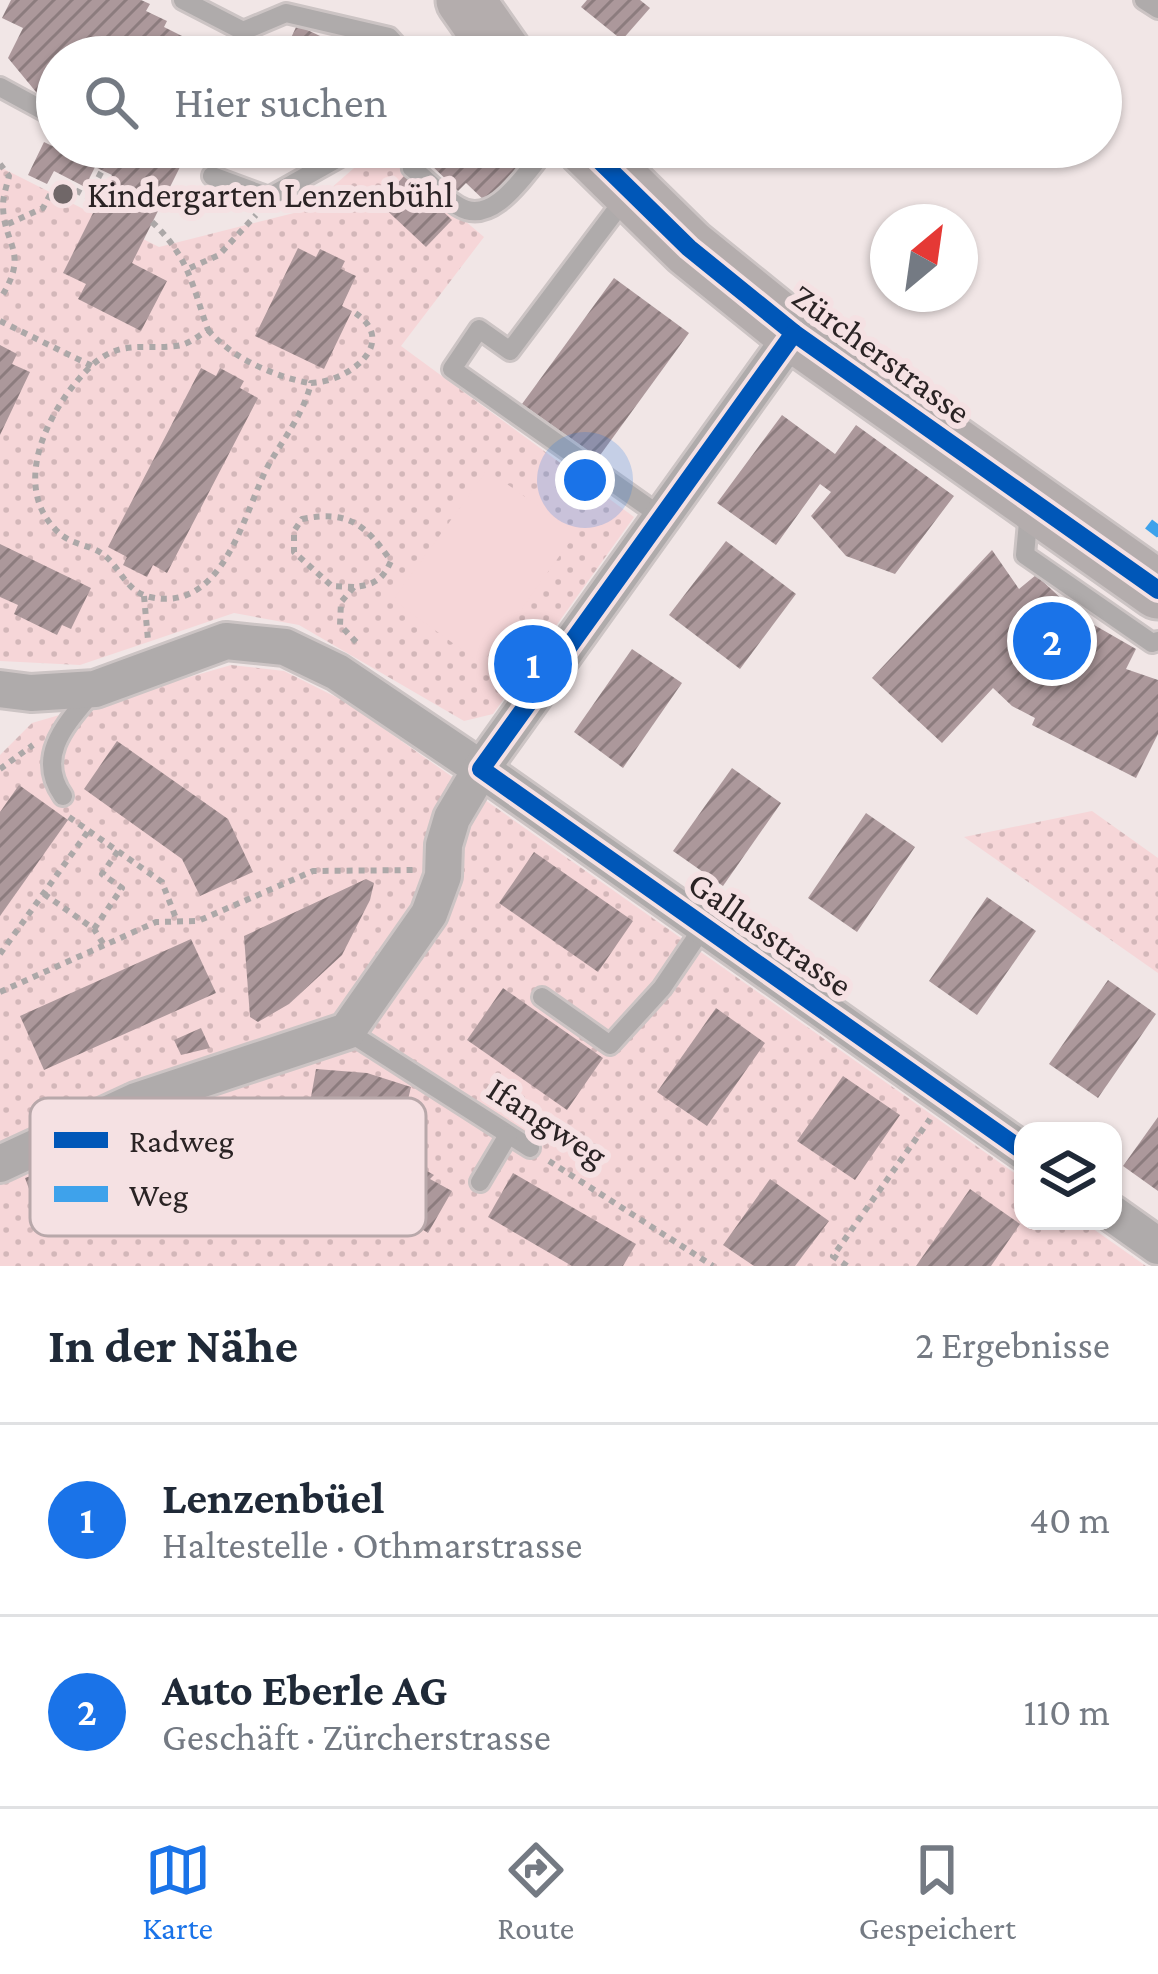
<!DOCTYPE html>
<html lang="de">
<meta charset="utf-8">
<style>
body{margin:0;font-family:"Crimson Pro",serif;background:#f2f2f3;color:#1f2937}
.controls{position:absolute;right:36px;bottom:36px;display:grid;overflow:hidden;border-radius:24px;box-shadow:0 3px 9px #0004}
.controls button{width:108px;height:108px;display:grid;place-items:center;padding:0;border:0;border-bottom:3px solid #e0e1e3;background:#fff;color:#1f2937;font:60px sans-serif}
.compass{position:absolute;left:870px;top:204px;width:108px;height:108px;border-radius:50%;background:#fff;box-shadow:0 3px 9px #0004;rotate:29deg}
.you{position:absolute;left:585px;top:480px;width:42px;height:42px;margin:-30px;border:9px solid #fff;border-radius:50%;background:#1a73e8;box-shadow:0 0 0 18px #1a73e833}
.badge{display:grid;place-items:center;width:78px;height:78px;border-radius:50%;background:#1a73e8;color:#fff;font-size:39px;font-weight:700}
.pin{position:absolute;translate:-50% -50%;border:6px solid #fff;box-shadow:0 3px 12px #0006}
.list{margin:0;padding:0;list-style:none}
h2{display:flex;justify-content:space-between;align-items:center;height:156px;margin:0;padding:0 48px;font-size:51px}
h2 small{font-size:39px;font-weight:400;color:#747a83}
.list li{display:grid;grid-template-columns:78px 1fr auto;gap:36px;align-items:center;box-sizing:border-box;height:192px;padding:0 48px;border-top:3px solid #e0e1e3}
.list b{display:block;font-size:45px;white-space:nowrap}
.list p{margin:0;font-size:39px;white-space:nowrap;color:#747a83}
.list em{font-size:39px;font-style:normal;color:#747a83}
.icon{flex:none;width:66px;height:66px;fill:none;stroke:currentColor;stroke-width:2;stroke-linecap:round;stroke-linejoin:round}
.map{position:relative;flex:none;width:1158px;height:1266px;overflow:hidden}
.search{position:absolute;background:#fff;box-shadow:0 3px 9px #0004;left:36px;right:36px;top:36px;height:132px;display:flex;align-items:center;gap:30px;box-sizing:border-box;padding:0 42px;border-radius:66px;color:#747a83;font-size:45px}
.sheet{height:540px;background:#fff}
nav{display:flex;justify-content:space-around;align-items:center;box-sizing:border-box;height:168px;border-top:3px solid #e0e1e3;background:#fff;font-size:33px;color:#747a83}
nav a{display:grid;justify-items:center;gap:6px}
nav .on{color:#1a73e8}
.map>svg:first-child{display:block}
.grass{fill:url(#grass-dots)}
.pitch{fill:#f6d6d8}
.building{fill:url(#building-hatch)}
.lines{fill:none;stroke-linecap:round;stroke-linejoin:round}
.service-casing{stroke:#ccc4c4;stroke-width:24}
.minor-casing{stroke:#ccc4c4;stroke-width:42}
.primary-casing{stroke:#ccc4c4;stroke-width:63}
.path{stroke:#aca8a8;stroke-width:6;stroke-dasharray:6 6;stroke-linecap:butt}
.service{stroke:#afabab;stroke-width:18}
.minor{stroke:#afabab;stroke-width:36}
.primary{stroke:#b4adad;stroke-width:57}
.quiet{stroke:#3ea2eb;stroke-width:15;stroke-dasharray:30 15;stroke-linecap:butt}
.cycleway-casing{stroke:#f5e1e3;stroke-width:26}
.cycleway{stroke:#0057b8;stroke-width:18}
.poi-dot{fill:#706768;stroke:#f5e1e3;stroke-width:4.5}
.labels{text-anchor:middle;stroke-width:12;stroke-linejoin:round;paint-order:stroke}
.poi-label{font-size:36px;fill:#2a2324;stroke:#f5e1e3;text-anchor:start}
.street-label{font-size:36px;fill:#2a2324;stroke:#f5e1e3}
.key{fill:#f5e1e3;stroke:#b8a8aa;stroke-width:3}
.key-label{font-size:33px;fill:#2a2324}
</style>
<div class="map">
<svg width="1158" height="1266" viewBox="0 0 1158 1266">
<defs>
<pattern id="grass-dots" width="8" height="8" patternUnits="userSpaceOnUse" patternTransform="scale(3)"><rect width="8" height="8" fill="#f6d6d8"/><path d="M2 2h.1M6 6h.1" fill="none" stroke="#d3b7b9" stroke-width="1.8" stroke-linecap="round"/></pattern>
<pattern id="building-hatch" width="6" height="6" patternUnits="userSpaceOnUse" patternTransform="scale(3)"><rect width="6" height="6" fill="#ac989b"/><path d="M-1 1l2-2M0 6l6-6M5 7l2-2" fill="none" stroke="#8c7c7e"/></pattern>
</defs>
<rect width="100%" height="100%" fill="#f1e6e6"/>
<g class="grass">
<path d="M 378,147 L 484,237 L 401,346 L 634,517 L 493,714 L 464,721 L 299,625 L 234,613 L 80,665 L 0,661 L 0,167 L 159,247 L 306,210 Z"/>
<path d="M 231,665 L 284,671 L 346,702 L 1023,1179 L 1023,1221 L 1082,1221 L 1146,1266 L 0,1266 L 0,755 L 32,723 Z"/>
<path d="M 1092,811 L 1158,858 L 1158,973 L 964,837 Z"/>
</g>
<path class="pitch" d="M 487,470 L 576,533 L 482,664 L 393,600 Z"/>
<g class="building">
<path d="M 11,0 L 141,0 L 150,4 L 146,11 L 167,21 L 164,27 L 198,44 L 200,38 L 220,48 L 224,41 L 256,57 L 57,57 L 57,106 L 41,98 L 8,58 L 23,28 L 2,18 Z"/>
<path d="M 587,0 L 640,0 L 650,8 L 622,40 L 581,7 Z"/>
<path d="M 297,25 L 364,57 L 282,57 Z"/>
<path d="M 44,142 L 95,167 L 85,187 L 54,171 L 47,184 L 28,175 Z"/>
<path d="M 95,147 L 190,147 L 132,263 L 167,281 L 141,331 L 78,299 L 86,284 L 63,273 L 112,175 L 95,167 Z"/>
<path d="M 439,147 L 508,147 L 525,163 L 487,203 L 466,183 L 458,191 L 426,160 Z"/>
<path d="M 405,175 L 452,220 L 426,247 L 379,203 Z"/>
<path d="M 298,248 L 316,257 L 320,249 L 345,261 L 341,269 L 356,276 L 342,306 L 352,311 L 324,369 L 255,336 Z"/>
<path d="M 614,278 L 689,333 L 598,458 L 522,404 Z"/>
<path d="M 0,345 L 17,354 L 12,364 L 30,372 L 0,435 Z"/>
<path d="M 201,368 L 216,376 L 220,368 L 244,381 L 240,388 L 258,398 L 167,573 L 153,565 L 147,577 L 123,565 L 127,557 L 108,547 Z"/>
<path d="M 782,415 L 835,454 L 856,425 L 954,496 L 895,574 L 846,556 L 811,516 L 831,492 L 820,484 L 776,545 L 717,503 Z"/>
<path d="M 726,541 L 796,594 L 740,669 L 669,615 Z"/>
<path d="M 0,544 L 91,588 L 71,629 L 62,625 L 57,635 L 14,614 L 18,605 L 0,597 Z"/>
<path d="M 992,550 L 1019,589 L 1036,575 L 1082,618 L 1136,649 L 1126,669 L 1158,680 L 1158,734 L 1136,778 L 1032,725 L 1035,718 L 1012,706 L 993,688 L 942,743 L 872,678 Z"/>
<path d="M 632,649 L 682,683 L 623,768 L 574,732 Z"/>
<path d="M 117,741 L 228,819 L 253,872 L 200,896 L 182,859 L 84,789 Z"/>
<path d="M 732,768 L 781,803 L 723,886 L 673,851 Z"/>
<path d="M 19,785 L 68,820 L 0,916 L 0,812 Z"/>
<path d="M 866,813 L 915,847 L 857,932 L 808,898 Z"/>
<path d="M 534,852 L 633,921 L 598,972 L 499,903 Z"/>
<path d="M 366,879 L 374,883 L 370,900 L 342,955 L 289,1004 L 258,1022 L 250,1017 L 244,936 Z"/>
<path d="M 987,897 L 1036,931 L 977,1015 L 929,981 Z"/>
<path d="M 191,939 L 216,993 L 44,1070 L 20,1016 Z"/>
<path d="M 1108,980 L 1156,1014 L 1098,1098 L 1049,1064 Z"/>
<path d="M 503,988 L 603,1058 L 567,1110 L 467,1040 Z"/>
<path d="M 716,1008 L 765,1043 L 707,1126 L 657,1092 Z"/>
<path d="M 201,1028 L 210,1048 L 181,1055 L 174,1040 Z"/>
<path d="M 316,1069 L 367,1073 L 411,1087 L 404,1116 L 358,1101 L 311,1097 Z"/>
<path d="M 843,1076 L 900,1115 L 855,1180 L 797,1141 Z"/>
<path d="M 1158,1117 L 1158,1191 L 1123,1166 Z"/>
<path d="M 185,1121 L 203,1170 L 43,1227 L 25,1178 Z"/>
<path d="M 285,1134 L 321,1137 L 320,1143 L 365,1152 L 367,1148 L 406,1159 L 434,1175 L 430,1179 L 452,1191 L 428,1233 L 409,1221 L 406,1225 L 390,1217 L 393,1213 L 380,1206 L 370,1203 L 368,1208 L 336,1191 L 316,1188 L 316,1193 L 298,1192 L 297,1187 L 283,1186 L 272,1187 L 274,1194 L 259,1195 L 257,1188 L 229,1193 L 227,1148 L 249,1146 L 250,1140 Z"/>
<path d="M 513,1173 L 636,1244 L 623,1266 L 572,1266 L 488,1217 Z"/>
<path d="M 770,1179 L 829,1221 L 795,1266 L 754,1266 L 723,1245 Z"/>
<path d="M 970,1189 L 1020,1224 L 991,1266 L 916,1266 Z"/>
</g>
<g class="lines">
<g class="service-casing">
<g id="service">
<path d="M 183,0 L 243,31 L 286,13 L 389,37 L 407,57"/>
<path d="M 1144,0 L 1158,9"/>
<path d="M 0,87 L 57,118"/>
<path d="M 419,147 L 412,168 C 427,180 442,196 458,206 C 494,229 527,170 548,147"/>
<path d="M 212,176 L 269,197 L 358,147"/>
<path d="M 626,197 L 510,351 L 479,329 L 452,369 L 662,517"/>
<path d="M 1029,511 L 1025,555 L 1152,643 L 1158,641"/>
<path d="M 63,796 C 35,756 66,724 92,693"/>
<path d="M 542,997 L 610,1045 L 662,988 L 704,926"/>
<path d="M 347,1031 L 530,1148"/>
<path d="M 480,1182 L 508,1135"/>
</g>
</g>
<g class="minor-casing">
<g id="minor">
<path d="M 0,689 L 31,693 L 95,689 L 226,641 L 285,647 L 337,672 L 481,769 L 1023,1151"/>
<path d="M 0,1164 L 136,1101 L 347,1031 L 429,914 L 443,876 L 444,845 L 452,818 L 481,769 L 794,333"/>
<path d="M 1113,1214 L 1158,1246"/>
</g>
</g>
<g class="primary-casing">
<g id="primary">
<path d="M 465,0 L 505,57"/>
<path d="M 586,147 L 689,248 L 794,333 L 1158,590"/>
</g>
</g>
<g class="path">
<path d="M 0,164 L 9,176 C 7,185 3,196 3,205 C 3,246 31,251 0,299"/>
<path d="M 152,222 C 189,257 192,285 208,330 C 198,336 188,345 176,346 C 141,350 120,339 90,367 C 51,405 9,483 56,530 C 71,546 90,544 104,555 C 121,568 126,592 150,597 C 225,614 244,510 269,464 C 284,438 304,413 311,383 C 349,382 402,341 352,311"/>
<path d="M 8,224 L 43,208 L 52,191 L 66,185 L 88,197 L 105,165 L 99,147"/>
<path d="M 190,268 L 219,255 L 256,215"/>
<path d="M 0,321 L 92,366"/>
<path d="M 208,330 C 232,358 273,376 309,383"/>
<path d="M 354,587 L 332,586 L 294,552 L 294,531 L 302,519 C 348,510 365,524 391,561 C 383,579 375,585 354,587 L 341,602 L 340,625 L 358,644"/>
<path d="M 144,596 L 148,640"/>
<path d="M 0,769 L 33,745"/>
<path d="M 69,817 L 162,882 L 177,921"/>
<path d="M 44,894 L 94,929 L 104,945"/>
<path d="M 94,929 L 122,888 L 102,874 L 118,851"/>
<path d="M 0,954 L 89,830"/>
<path d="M 0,992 L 156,922 L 198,921 L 313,871 L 415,870"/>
<path d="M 549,1161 L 713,1266"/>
<path d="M 847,1266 L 833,1256 L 930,1119"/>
</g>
<use href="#service" class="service"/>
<use href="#minor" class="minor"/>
<use href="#primary" class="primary"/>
<path class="quiet" d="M 1151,533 L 1158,524"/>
<g class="cycleway-casing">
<g id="cycleway">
<path d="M 586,147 L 689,248 L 794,333 L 1158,590"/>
<path d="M 794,333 L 481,769 L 1023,1151"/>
</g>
</g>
<use href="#cycleway" class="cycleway"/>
</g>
<circle class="poi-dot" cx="63" cy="194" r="12"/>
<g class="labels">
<g class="poi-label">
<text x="87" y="207">Kindergarten Lenzenbühl</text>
</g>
<g class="street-label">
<text transform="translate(882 353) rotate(36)" y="13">Zürcherstrasse</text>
<text transform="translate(771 933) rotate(35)" y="13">Gallusstrasse</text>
<text transform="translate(548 1121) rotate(33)" y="13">Ifangweg</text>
</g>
</g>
<rect x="30" y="1098" width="396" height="138" rx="18" class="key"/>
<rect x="54" y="1132" width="54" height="16" fill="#0057b8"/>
<rect x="54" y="1186" width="54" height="16" fill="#3ea2eb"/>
<g class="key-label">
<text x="129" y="1152">Radweg</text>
<text x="129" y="1206">Weg</text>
</g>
</svg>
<div class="controls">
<button><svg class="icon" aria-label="layers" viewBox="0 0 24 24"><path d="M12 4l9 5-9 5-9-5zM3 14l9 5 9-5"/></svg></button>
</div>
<svg class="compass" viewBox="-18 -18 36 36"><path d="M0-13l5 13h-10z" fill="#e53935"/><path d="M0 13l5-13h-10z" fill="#747a83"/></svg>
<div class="you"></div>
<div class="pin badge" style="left:533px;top:664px">1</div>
<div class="pin badge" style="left:1052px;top:641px">2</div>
<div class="search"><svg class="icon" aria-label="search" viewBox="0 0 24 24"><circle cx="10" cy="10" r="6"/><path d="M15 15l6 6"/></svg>Hier suchen</div>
</div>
<section class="sheet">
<h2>In der Nähe<small>2 Ergebnisse</small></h2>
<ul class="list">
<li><span class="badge">1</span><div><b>Lenzenbüel</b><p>Haltestelle · Othmarstrasse</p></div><em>40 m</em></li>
<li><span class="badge">2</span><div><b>Auto Eberle AG</b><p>Geschäft · Zürcherstrasse</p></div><em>110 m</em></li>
</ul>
</section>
<nav>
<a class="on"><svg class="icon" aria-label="map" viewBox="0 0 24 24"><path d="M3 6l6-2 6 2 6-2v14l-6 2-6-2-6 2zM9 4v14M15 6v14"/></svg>Karte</a>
<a><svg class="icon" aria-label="directions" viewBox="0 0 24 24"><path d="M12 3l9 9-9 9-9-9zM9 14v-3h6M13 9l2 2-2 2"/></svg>Route</a>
<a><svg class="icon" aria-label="saved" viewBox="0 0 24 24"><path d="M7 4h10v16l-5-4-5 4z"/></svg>Gespeichert</a>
</nav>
